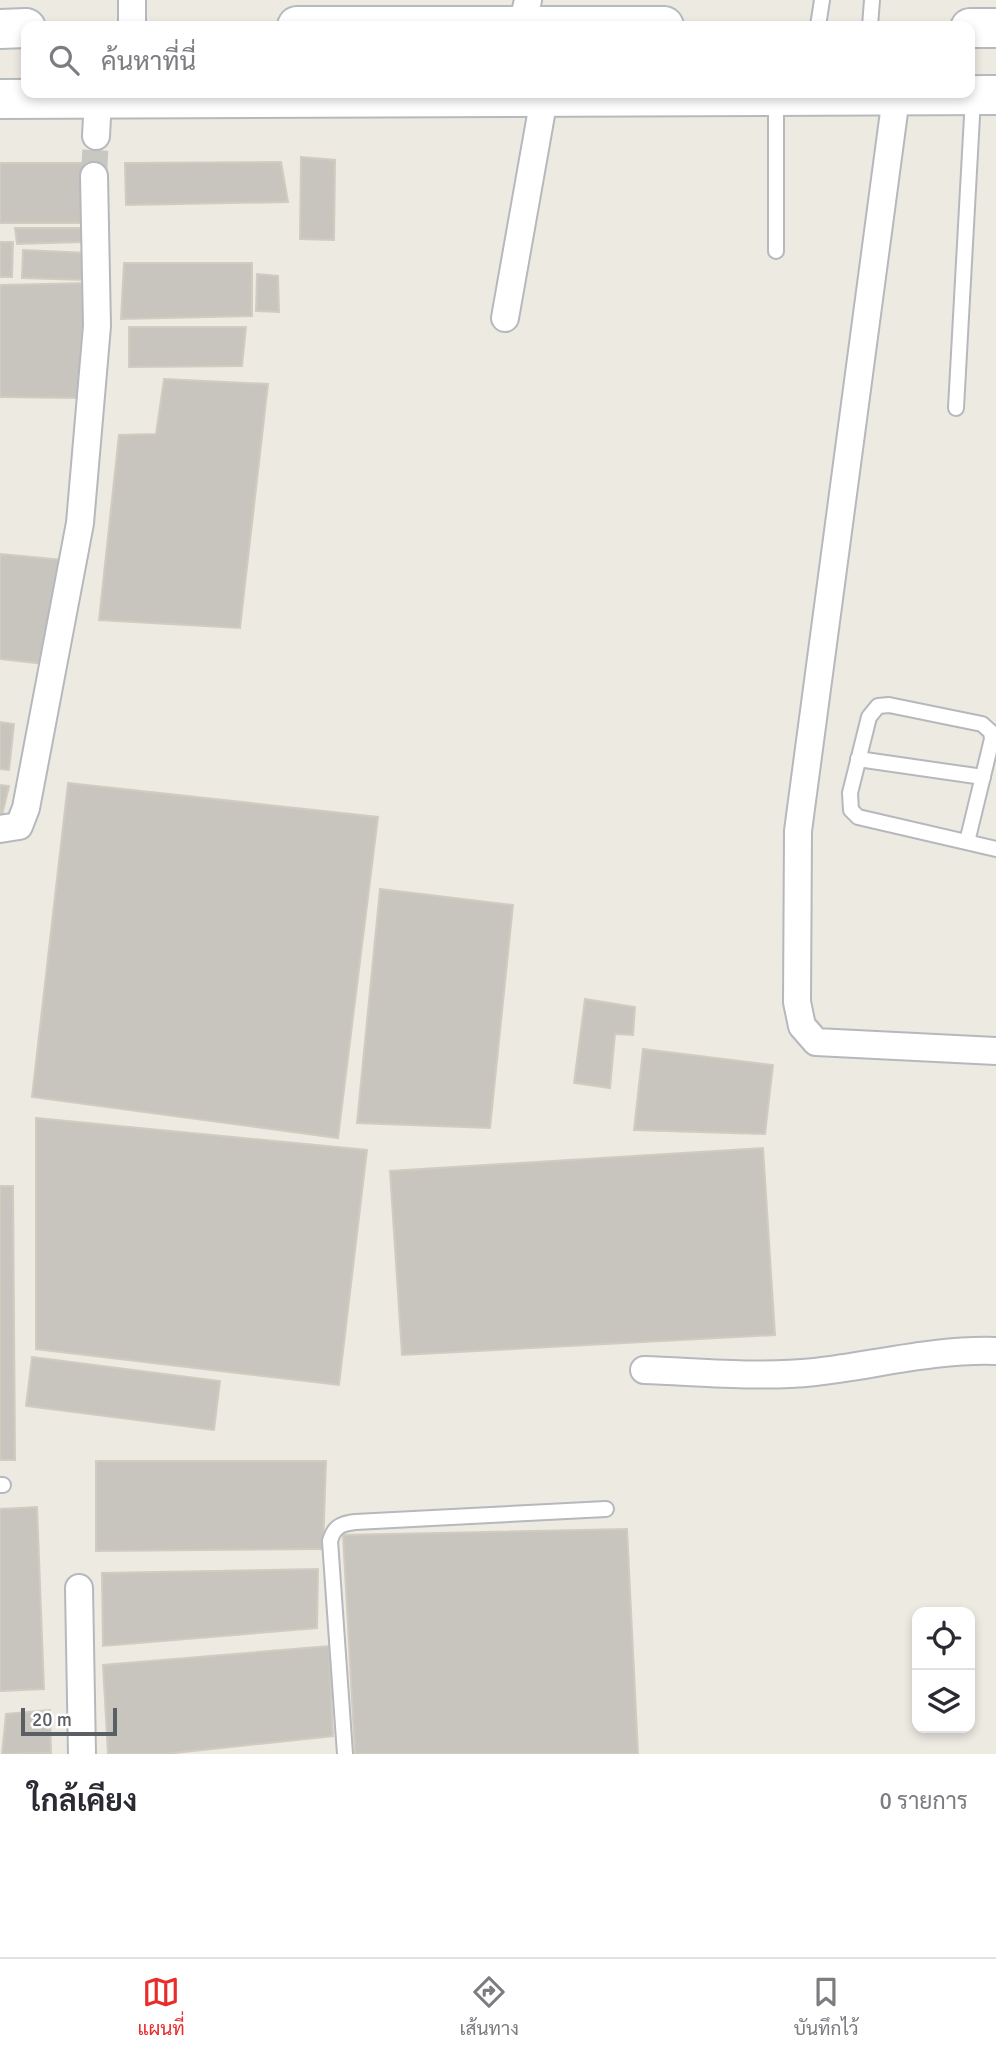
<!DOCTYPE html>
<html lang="th">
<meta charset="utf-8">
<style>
body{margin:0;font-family:Signika,Sarabun,sans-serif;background:#f7f7f7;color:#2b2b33}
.controls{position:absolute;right:21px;bottom:21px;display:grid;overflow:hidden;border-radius:14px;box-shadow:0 4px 10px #0003}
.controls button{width:63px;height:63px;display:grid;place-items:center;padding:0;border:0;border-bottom:2px solid #e1e1e2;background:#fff;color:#2b2b33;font:35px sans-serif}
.scale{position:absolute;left:21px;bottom:18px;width:96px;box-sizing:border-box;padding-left:7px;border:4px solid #5a5f63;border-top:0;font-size:19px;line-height:24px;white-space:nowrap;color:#5a5f63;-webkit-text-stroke:5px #fff;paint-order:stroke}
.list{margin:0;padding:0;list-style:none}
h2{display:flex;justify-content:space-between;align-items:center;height:91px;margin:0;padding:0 28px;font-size:30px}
h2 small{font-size:23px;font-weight:400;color:#7c7c81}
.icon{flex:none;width:38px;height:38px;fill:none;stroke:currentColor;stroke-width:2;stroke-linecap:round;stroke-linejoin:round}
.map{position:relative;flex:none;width:996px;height:1754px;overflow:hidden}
.search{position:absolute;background:#fff;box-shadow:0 4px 10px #0003;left:21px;right:21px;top:21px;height:77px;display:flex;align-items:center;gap:18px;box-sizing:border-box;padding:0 24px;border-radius:14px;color:#7c7c81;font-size:26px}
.sheet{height:203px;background:#fff}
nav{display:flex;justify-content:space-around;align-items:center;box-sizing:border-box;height:98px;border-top:2px solid #e1e1e2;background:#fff;font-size:19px;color:#7c7c81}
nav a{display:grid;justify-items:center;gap:4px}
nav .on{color:#ea2b2b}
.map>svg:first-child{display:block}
.building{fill:#c8c5bf;stroke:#d2cbc0;stroke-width:2}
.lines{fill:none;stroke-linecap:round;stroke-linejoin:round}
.minor-tunnel{stroke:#c8c7c2;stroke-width:26;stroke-dasharray:26 13;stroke-linecap:butt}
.service-casing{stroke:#b5b8bd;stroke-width:18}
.minor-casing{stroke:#b5b8bd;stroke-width:30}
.secondary-casing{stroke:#b5babf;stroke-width:42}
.service{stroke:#fff;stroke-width:14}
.minor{stroke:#fff;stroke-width:26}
.secondary{stroke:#fff;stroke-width:38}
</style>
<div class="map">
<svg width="996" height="1754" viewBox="0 0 996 1754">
<rect width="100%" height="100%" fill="#edeae2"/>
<g class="building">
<path d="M 301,157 L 335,160 L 334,240 L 300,239 Z"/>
<path d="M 281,162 L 288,202 L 126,205 L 125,163 Z"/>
<path d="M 0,163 L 86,163 L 87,223 L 0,223 Z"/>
<path d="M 15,228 L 87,228 L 82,242 L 17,244 Z"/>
<path d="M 0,242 L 13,242 L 12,277 L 0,277 Z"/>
<path d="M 23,250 L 88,253 L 86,280 L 22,278 Z"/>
<path d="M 124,263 L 252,263 L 252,316 L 121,319 Z"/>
<path d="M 257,274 L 278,276 L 279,312 L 256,311 Z"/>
<path d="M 88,283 L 80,398 L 0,397 L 0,285 Z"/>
<path d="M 129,327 L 246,327 L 242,366 L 129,367 Z"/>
<path d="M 164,379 L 268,384 L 240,628 L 99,620 L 119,435 L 156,434 Z"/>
<path d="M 0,554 L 63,560 L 44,664 L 0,659 Z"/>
<path d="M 0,722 L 14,724 L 9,770 L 0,769 Z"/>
<path d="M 68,783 L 378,817 L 338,1138 L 32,1097 Z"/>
<path d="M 0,785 L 9,786 L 2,815 L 0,815 Z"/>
<path d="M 380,889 L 513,905 L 490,1128 L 357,1123 Z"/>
<path d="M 585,999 L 635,1007 L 633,1035 L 615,1034 L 610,1088 L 574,1083 Z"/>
<path d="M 643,1049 L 773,1065 L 765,1134 L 634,1130 Z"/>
<path d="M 36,1118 L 367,1150 L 339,1385 L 36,1349 Z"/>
<path d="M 763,1148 L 775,1335 L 402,1355 L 390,1171 Z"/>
<path d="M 0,1186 L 13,1186 L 15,1460 L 0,1460 Z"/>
<path d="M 32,1357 L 220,1381 L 214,1430 L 26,1406 Z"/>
<path d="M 96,1461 L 326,1461 L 323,1549 L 96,1551 Z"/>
<path d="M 37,1507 L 44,1689 L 0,1691 L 0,1509 Z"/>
<path d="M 627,1529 L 638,1754 L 355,1754 L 343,1535 Z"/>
<path d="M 318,1569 L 317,1628 L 103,1646 L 102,1573 Z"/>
<path d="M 329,1646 L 333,1736 L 165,1754 L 108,1754 L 103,1665 Z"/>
<path d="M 50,1710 L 51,1753 L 2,1754 L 6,1714 Z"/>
</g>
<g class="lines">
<path class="minor-tunnel" d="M 94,176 L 96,136"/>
<g class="service-casing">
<g id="service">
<path d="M 818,26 L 822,0"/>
<path d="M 870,26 L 872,0"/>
<path d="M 776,98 L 776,251"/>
<path d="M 956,408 L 973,98"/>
<path d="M 858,759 L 983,777"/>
<path d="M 967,842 L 992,739 L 991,732 L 982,724 L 889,705 L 878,706 L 869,717 L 850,793 L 851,810 L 858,817 L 996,849"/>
<path d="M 0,1485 L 3,1485"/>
<path d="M 345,1754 L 330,1541 C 334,1527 340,1524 355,1522 L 606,1509"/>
</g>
</g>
<g class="minor-casing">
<g id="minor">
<path d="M 132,26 L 132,0"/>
<path d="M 522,26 L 528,0"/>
<path d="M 896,97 L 798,831 L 797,1002 L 802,1026 L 816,1042 L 996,1051"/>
<path d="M 96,136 L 98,99"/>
<path d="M 505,318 L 544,98"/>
<path d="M 0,829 L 19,826 L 26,808 L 80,523 L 97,326 L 94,176"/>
<path d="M 644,1370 C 701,1372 759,1378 815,1372 C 876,1365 935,1349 996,1351"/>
<path d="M 79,1588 L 82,1754"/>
</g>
</g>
<g class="secondary-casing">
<g id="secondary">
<path d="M 297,26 L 664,26"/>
<path d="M 970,28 L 996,28"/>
<path d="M 0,29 L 26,28"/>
<path d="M 0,99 L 996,95"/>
</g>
</g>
<use href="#service" class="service"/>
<use href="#minor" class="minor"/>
<use href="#secondary" class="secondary"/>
</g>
</svg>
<div class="controls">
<button><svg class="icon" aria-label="locate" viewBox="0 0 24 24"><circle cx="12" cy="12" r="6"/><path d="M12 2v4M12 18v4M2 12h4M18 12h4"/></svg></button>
<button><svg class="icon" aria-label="layers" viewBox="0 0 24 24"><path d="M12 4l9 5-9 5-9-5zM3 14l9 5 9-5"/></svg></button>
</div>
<div class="scale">20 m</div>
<div class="search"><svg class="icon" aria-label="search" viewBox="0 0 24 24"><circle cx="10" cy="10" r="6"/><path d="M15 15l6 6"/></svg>ค้นหาที่นี่</div>
</div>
<section class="sheet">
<h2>ใกล้เคียง<small>0 รายการ</small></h2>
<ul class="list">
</ul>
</section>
<nav>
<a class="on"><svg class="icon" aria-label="map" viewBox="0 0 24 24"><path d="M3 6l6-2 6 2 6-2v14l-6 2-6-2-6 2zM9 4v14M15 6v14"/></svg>แผนที่</a>
<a><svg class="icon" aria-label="directions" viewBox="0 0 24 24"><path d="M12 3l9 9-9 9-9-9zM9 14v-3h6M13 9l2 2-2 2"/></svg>เส้นทาง</a>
<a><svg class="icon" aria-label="saved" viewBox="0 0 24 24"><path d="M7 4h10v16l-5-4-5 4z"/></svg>บันทึกไว้</a>
</nav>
